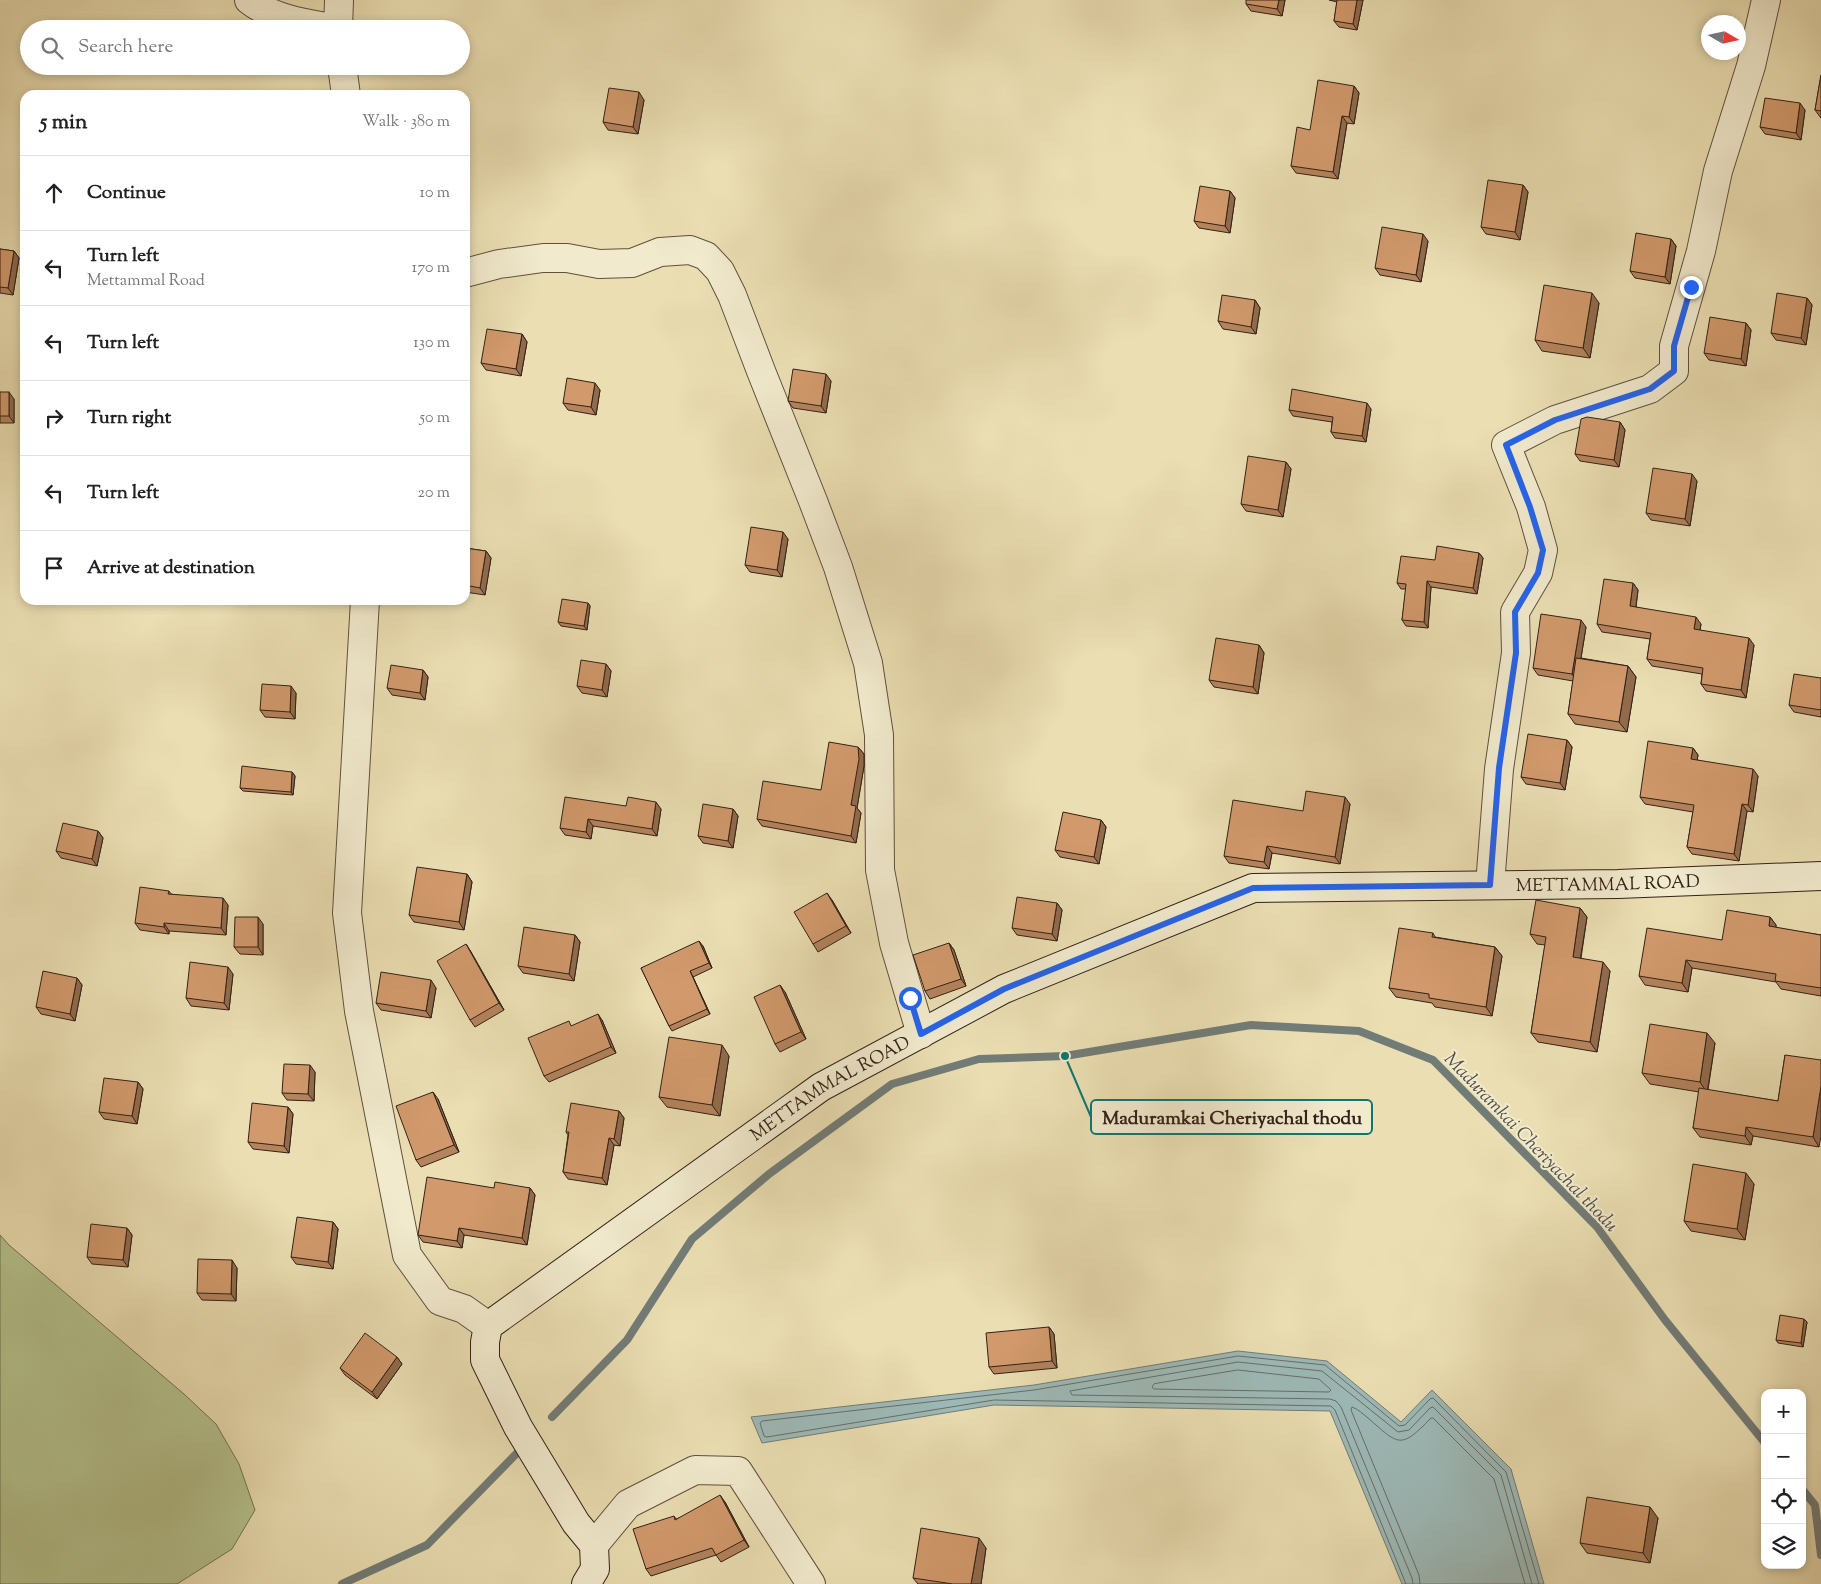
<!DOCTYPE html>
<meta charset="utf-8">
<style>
body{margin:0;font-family:"Sorts Mill Goudy",serif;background:#f6f6f6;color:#202124}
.controls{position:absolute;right:15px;bottom:15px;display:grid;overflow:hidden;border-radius:10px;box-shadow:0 2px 8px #0003}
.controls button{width:45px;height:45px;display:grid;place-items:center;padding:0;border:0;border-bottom:1px solid #e0e0e0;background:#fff;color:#202124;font:25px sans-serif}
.compass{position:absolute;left:1701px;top:15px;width:45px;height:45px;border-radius:50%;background:#fff;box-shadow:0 2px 8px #0003;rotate:99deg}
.stop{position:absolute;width:15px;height:15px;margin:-11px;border:4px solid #2563eb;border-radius:50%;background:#fff}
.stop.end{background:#2563eb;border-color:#fff;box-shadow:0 1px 5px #0008}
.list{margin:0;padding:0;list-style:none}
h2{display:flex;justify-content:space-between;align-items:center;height:65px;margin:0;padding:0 20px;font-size:21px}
h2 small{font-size:16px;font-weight:400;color:#757577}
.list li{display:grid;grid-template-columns:32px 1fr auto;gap:15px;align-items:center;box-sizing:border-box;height:75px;padding:0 20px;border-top:1px solid #e0e0e0}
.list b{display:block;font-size:19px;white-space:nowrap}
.list p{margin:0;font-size:16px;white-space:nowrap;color:#757577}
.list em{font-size:16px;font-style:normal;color:#757577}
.icon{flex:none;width:28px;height:28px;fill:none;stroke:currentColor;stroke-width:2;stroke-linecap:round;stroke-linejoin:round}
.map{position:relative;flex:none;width:1821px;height:1584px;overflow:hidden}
.search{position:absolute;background:#fff;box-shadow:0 2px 8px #0003;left:20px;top:20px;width:450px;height:55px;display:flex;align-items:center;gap:12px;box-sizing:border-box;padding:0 18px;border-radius:28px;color:#757577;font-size:19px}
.panel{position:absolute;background:#fff;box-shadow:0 2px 8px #0003;left:20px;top:90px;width:450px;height:515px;border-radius:15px}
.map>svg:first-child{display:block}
.green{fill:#b4c28e;stroke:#737253}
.water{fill:#9db9b7;stroke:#727c77}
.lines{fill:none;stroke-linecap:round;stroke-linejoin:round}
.shore{stroke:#686d68;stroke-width:1}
.stream{stroke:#727c77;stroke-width:8}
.street-casing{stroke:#60503e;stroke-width:30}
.secondary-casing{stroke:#322118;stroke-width:30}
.street{stroke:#f1eacd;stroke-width:28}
.secondary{stroke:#f1eacd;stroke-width:28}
.wall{fill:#b4845d;stroke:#322118}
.shaded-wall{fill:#926b4c;stroke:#322118}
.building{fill:#d1996c;stroke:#322118}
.route{stroke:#2563eb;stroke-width:6}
.labels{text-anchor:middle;stroke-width:4;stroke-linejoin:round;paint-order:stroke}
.street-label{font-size:18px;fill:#322118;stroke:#f1eacd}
.water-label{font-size:19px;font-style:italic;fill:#524f48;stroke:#f1eacd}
.leader{fill:none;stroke:#0f766e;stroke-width:2}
.callout-dot{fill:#0f766e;stroke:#f1eacd;stroke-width:2}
.callout{fill:#f1eacd;stroke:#0f766e;stroke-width:2}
.callout-label{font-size:19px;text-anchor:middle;font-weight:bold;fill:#322118}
</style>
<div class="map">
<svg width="1821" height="1584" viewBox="0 0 1821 1584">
<rect width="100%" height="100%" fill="#eadeb2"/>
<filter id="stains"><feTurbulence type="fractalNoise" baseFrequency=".004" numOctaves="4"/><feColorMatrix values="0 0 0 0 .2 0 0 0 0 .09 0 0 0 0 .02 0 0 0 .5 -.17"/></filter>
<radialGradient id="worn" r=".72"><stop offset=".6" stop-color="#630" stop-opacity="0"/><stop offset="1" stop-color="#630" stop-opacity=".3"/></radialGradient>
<path class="green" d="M 0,1235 L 9,1245 L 184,1394 L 216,1424 L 239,1464 L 255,1510 L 232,1549 L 177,1584 L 0,1584 Z"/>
<path class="water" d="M 1238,1351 L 1327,1361 L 1401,1422 L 1432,1390 L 1511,1469 L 1544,1584 L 1402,1584 L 1330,1411 L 994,1405 L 762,1443 L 751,1417 L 1034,1385 Z"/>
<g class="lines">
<g class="shore">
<path d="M 1238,1370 L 1319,1379 L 1331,1390 L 1329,1392 L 1154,1389 L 1152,1387 L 1154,1384 Z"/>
<path d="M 1406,1584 L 1335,1410 L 1331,1406 L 994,1400 L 767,1437 L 764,1436 L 760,1423 L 762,1421 L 1034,1390 L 1238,1356 L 1325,1365 L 1399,1426 L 1405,1425 L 1430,1399 L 1433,1398 L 1506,1472 L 1539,1584"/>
<path d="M 1413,1584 L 1412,1578 L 1341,1407 L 1336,1401 L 1330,1399 L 1072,1395 L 1070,1391 L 1238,1362 L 1322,1371 L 1398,1432 L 1409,1430 L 1430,1408 L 1433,1407 L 1501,1475 L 1532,1584"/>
<path d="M 1420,1584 L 1419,1575 L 1351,1410 L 1352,1407 C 1358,1409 1363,1414 1368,1418 C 1399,1445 1400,1450 1431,1418 L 1433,1418 L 1494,1479 L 1525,1584"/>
</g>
<g class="stream">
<path d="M 552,1417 L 627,1340 L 692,1239 L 769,1174 L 892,1084 L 979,1059 L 1065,1056 L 1251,1025 L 1359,1031 L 1433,1060 L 1597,1227 L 1665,1320 L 1765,1443"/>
<path d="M 1802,1489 L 1815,1505 L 1821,1555"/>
<path d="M 342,1584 L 427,1545 L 521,1449"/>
</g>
<g class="street-casing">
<g id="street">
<path d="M 249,0 C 274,20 308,24 338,29 L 339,0"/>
<path d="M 342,66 L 346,95"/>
<path d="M 465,273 L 499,264 L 543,258 L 567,258 L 599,264 L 632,263 L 660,252 L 690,250 L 706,256 L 720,271 L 732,295 L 761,371 L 813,501 L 838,567 L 868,663 L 879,735 L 880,870 L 894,943 L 921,1034"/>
<path d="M 365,600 L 347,913 L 359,1011 L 407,1255 L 440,1301 L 464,1309 L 488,1326"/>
<path d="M 1490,885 L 1499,769 L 1516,653 L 1515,612 L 1538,573 L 1543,550 L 1531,507 L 1506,445 L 1555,420 L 1650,389 L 1674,371 L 1674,346 L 1701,251 L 1718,171 L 1751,66 L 1766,0"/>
<path d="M 594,1545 L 628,1504 L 695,1470 L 738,1471 L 811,1584"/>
</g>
</g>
<g class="secondary-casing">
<g id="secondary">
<path id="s1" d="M 586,1584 L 595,1569 L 594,1545 L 576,1523 L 518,1427 L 485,1360 L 485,1342 L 488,1326 L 821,1087 L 1004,989 L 1253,888 L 1618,884 L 1821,876"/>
</g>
</g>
<use href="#street" class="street"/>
<use href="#secondary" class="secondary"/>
</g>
<g class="wall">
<path d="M 1285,0 L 1282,16 L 1251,11 L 1246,4 Z"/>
<path d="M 1329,0 L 1363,0 L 1357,30 L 1339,27 L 1334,21 L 1337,2 Z"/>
<path d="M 1821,75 L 1821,118 L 1815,110 Z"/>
<path d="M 1354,86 L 1359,93 L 1354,124 L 1347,123 L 1338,179 L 1296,173 L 1291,166 L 1310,130 Z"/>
<path d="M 644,100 L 638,134 L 608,130 L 603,122 Z"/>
<path d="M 1805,110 L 1801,140 L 1765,134 L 1760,127 Z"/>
<path d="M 1523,185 L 1528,192 L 1520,240 L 1486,234 L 1481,227 Z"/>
<path d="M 1230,191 L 1235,198 L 1230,233 L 1199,228 L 1194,221 Z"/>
<path d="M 1671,239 L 1676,246 L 1670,284 L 1635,278 L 1630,271 Z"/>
<path d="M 1428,241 L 1421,282 L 1380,275 L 1375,268 Z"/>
<path d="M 0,249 L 14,251 L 19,258 L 13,295 L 0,293 Z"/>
<path d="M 1807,298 L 1812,305 L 1806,345 L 1776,340 L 1771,333 Z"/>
<path d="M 1255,300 L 1260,308 L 1256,334 L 1223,329 L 1218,321 Z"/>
<path d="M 1599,303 L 1590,358 L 1542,351 L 1535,340 Z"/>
<path d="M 1746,323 L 1751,330 L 1746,366 L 1709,360 L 1704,353 Z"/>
<path d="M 522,334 L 527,342 L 521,376 L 486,370 L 481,363 Z"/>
<path d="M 831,381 L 826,413 L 793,408 L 788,401 Z"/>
<path d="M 600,390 L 596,415 L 568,410 L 563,403 Z"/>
<path d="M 0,392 L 14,399 L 14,423 L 0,423 Z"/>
<path d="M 1371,409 L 1366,442 L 1335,438 L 1331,432 L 1332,422 L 1293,416 L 1289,410 Z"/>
<path d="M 1620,422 L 1625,430 L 1619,467 L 1580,461 L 1575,454 Z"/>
<path d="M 1286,462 L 1291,469 L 1283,517 L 1246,511 L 1241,504 Z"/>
<path d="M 1697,481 L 1690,526 L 1651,520 L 1646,513 Z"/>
<path d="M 788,539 L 782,577 L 750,572 L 745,565 Z"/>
<path d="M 465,548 L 486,551 L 491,558 L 485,595 L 465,592 Z"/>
<path d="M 1479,553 L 1483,558 L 1477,594 L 1431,587 L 1428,628 L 1406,626 L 1402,620 L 1406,589 L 1401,589 L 1397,583 Z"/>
<path d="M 1633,583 L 1638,590 L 1636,607 L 1701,624 L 1700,630 L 1754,645 L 1746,698 L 1706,691 L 1701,684 L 1702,674 L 1652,666 L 1647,659 L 1650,639 L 1602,632 L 1597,624 Z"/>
<path d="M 588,603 L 590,606 L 587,630 L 561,626 L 558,622 Z"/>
<path d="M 1586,627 L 1581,658 L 1628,666 L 1636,677 L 1627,732 L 1575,724 L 1568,714 L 1573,681 L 1538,675 L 1533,668 Z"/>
<path d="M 1259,645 L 1264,653 L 1258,694 L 1214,687 L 1209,680 Z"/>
<path d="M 606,664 L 611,671 L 607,697 L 582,693 L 577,686 Z"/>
<path d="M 423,670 L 428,677 L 425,700 L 392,695 L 387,688 Z"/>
<path d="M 1821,678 L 1821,717 L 1794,712 L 1789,705 Z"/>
<path d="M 296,693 L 295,719 L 265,717 L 260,710 Z"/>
<path d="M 1567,740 L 1572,747 L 1565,790 L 1526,784 L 1521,777 Z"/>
<path d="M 858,747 L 864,754 L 864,766 L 857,808 L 861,813 L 856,843 L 762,826 L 757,819 L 821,790 Z"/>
<path d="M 1693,748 L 1698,755 L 1697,760 L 1758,776 L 1753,812 L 1747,811 L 1739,861 L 1692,854 L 1687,847 L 1693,812 L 1645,804 L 1640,797 Z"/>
<path d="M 292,772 L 295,776 L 293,795 L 243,791 L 240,788 Z"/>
<path d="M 1350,804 L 1340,864 L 1272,853 L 1269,869 L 1229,863 L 1224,856 L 1303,811 Z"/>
<path d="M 626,806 L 661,809 L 657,836 L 593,826 L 591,839 L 565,835 L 560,828 Z"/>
<path d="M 733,809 L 738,816 L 733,848 L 703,843 L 698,836 Z"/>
<path d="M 1101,820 L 1106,827 L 1099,864 L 1060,857 L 1055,850 Z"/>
<path d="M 98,831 L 103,838 L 97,866 L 61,858 L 56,851 Z"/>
<path d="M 467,874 L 472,882 L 464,930 L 414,922 L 409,915 Z"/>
<path d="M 169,891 L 171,894 L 228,905 L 226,935 L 169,931 L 169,934 L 140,930 L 135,923 Z"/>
<path d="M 832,900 L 851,933 L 818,952 L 813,944 Z"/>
<path d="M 1057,903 L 1062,910 L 1057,941 L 1017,935 L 1012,928 Z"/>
<path d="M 1580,908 L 1587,917 L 1581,958 L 1610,971 L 1597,1052 L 1538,1042 L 1531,1033 L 1545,945 L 1537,944 L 1530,934 Z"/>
<path d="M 1770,917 L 1776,925 L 1776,928 L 1821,935 L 1821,996 L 1781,989 L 1776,982 L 1692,968 L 1688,992 L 1645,985 L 1639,976 L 1722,940 Z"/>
<path d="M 263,924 L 263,955 L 240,954 L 234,947 Z"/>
<path d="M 1433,933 L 1435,937 L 1495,947 L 1502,956 L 1492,1016 L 1435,1007 L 1432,1003 L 1396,997 L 1389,988 Z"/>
<path d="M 575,935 L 580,942 L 574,981 L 523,973 L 518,966 Z"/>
<path d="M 949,943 L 954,950 L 966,986 L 930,999 L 925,991 Z"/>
<path d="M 466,944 L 471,952 L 504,1010 L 475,1027 L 470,1020 Z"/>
<path d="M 703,946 L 712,968 L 693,977 L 710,1014 L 672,1031 L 669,1026 L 641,968 Z"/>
<path d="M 233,974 L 229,1010 L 191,1006 L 186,998 Z"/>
<path d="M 77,978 L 82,985 L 75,1021 L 41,1014 L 36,1007 Z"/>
<path d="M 436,988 L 431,1018 L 381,1010 L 376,1003 Z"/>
<path d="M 785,992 L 806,1039 L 780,1052 L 775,1044 Z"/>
<path d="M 602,1020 L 616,1053 L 549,1082 L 544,1076 L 572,1026 Z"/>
<path d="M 1715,1043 L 1708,1090 L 1778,1101 L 1785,1055 L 1819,1147 L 1753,1136 L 1751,1145 L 1700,1137 L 1693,1128 L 1699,1092 L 1650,1084 L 1642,1073 Z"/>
<path d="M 729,1056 L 720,1116 L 667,1107 L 659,1097 Z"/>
<path d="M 315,1072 L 314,1101 L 287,1100 L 282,1093 Z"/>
<path d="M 138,1082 L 143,1089 L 137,1124 L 104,1119 L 99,1112 Z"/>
<path d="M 438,1099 L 459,1152 L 421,1167 L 416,1160 Z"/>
<path d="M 288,1107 L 293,1114 L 289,1153 L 253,1149 L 248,1142 Z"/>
<path d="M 619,1111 L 624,1118 L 620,1146 L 614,1145 L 607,1185 L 568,1179 L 563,1172 L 568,1135 L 566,1132 Z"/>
<path d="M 1754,1184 L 1745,1240 L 1691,1231 L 1684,1221 Z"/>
<path d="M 494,1188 L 530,1188 L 535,1195 L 527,1245 L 464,1235 L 462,1248 L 423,1242 L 418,1235 Z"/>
<path d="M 333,1222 L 338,1229 L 333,1269 L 296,1264 L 291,1257 Z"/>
<path d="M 127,1228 L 132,1235 L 128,1267 L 92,1264 L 87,1257 Z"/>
<path d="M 237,1268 L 236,1301 L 202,1300 L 197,1293 Z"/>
<path d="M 1807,1322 L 1803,1347 L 1778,1343 L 1776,1340 Z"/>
<path d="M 1049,1327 L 1054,1334 L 1057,1368 L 994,1374 L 989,1367 Z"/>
<path d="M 397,1357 L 402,1364 L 377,1399 L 345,1375 L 340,1368 Z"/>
<path d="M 725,1502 L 749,1547 L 721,1562 L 716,1555 L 651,1576 L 646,1569 L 674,1516 L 676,1519 Z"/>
<path d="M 1658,1518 L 1650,1563 L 1587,1553 L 1580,1543 Z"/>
<path d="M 986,1548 L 981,1584 L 918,1584 L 913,1578 Z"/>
</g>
<g class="shaded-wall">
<path d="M 1279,0 L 1285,0 L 1282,16 L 1277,9 Z"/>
<path d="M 1357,0 L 1363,0 L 1357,30 L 1353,24 Z"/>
<path d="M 1354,86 L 1359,93 L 1354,124 L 1349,117 Z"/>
<path d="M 639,92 L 644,100 L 638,134 L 633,127 Z"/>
<path d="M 1800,103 L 1805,110 L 1801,140 L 1796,133 Z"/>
<path d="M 1342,116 L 1347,123 L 1338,179 L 1333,172 Z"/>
<path d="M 1523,185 L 1528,192 L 1520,240 L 1515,232 Z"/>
<path d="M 1230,191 L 1235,198 L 1230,233 L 1225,226 Z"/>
<path d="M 1423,234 L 1428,241 L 1421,282 L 1416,275 Z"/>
<path d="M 1671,239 L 1676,246 L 1670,284 L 1665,277 Z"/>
<path d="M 14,251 L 19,258 L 13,295 L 8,288 Z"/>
<path d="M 1592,293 L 1599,303 L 1590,358 L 1583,348 Z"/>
<path d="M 1807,298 L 1812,305 L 1806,345 L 1801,338 Z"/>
<path d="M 1255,300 L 1260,308 L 1256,334 L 1251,327 Z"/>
<path d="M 1746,323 L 1751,330 L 1746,366 L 1741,359 Z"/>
<path d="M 522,334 L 527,342 L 521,376 L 516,369 Z"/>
<path d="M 826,374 L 831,381 L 826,413 L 821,406 Z"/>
<path d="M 595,383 L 600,390 L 596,415 L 591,407 Z"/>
<path d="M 9,392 L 14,399 L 14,423 L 9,416 Z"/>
<path d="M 1367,403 L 1371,409 L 1366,442 L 1362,436 Z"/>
<path d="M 1620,422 L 1625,430 L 1619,467 L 1614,460 Z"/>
<path d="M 1286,462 L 1291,469 L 1283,517 L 1278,510 Z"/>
<path d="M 1692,474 L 1697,481 L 1690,526 L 1685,519 Z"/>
<path d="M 783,532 L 788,539 L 782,577 L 777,570 Z"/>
<path d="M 486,551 L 491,558 L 485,595 L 480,588 Z"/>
<path d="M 1479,553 L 1483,558 L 1477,594 L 1473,588 Z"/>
<path d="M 1427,581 L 1431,587 L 1428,628 L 1424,622 Z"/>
<path d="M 1633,583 L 1638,590 L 1635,614 L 1630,606 Z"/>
<path d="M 588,603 L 590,606 L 587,630 L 584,626 Z"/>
<path d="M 1696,617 L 1701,624 L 1699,636 L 1694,629 Z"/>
<path d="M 1581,620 L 1586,627 L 1577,682 L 1572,674 Z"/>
<path d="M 1749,638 L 1754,645 L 1746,698 L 1741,690 Z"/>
<path d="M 1259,645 L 1264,653 L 1258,694 L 1253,687 Z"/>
<path d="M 606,664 L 611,671 L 607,697 L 602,690 Z"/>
<path d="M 1628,666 L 1636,677 L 1627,732 L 1619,722 Z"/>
<path d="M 423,670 L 428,677 L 425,700 L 420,693 Z"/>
<path d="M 291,686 L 296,693 L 295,719 L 290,712 Z"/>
<path d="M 1567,740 L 1572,747 L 1565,790 L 1560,783 Z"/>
<path d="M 858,747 L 864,754 L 864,766 L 857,808 L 861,813 L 856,843 L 851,836 L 851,805 Z"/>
<path d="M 1693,748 L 1698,755 L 1696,767 L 1691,759 Z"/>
<path d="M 1753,769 L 1758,776 L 1753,812 L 1748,805 Z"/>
<path d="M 292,772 L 295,776 L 293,795 L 291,792 Z"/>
<path d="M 1345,797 L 1350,804 L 1340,864 L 1335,857 Z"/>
<path d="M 656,802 L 661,809 L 657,836 L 652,829 Z"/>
<path d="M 1742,804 L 1747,811 L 1739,861 L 1734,854 Z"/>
<path d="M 733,809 L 738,816 L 733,848 L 728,841 Z"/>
<path d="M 588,819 L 593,826 L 591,839 L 586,832 Z"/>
<path d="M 1101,820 L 1106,827 L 1099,864 L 1094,857 Z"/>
<path d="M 98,831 L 103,838 L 97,866 L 92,859 Z"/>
<path d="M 1267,846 L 1272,853 L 1269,869 L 1264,862 Z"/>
<path d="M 467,874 L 472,882 L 464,930 L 459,922 Z"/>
<path d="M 827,893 L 832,900 L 851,933 L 846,926 Z"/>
<path d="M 223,898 L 228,905 L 226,935 L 221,928 Z"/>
<path d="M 1057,903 L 1062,910 L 1057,941 L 1052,934 Z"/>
<path d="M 1580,908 L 1587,917 L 1579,967 L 1573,957 Z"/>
<path d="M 258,917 L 263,924 L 263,955 L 258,947 Z"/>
<path d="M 1770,917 L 1776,925 L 1775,935 L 1769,926 Z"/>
<path d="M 164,923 L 169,931 L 169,934 L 164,927 Z"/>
<path d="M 575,935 L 580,942 L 574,981 L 569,974 Z"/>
<path d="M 699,941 L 703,946 L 712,968 L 709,963 Z"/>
<path d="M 949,943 L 954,950 L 966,986 L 961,979 Z"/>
<path d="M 466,944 L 471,952 L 504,1010 L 499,1003 Z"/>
<path d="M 1495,947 L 1502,956 L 1492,1016 L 1486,1007 Z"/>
<path d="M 1686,960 L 1692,968 L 1688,992 L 1682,983 Z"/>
<path d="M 1603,962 L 1610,971 L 1597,1052 L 1590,1042 Z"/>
<path d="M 228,967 L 233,974 L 229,1010 L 224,1003 Z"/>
<path d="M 690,971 L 693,977 L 710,1014 L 707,1009 Z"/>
<path d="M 77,978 L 82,985 L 75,1021 L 70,1014 Z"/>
<path d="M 431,980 L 436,988 L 431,1018 L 426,1011 Z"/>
<path d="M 780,985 L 785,992 L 806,1039 L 801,1032 Z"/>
<path d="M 598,1014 L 602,1020 L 616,1053 L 611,1047 Z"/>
<path d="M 1707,1033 L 1715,1043 L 1707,1093 L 1700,1082 Z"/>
<path d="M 722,1045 L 729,1056 L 720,1116 L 712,1105 Z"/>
<path d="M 310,1065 L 315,1072 L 314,1101 L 308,1094 Z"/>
<path d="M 138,1082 L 143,1089 L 137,1124 L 132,1116 Z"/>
<path d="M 1821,1086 L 1821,1136 L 1819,1147 L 1813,1137 Z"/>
<path d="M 433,1092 L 438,1099 L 459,1152 L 454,1145 Z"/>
<path d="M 288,1107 L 293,1114 L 289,1153 L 284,1146 Z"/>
<path d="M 619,1111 L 624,1118 L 620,1146 L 614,1139 Z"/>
<path d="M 1746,1127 L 1753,1136 L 1751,1145 L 1745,1136 Z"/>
<path d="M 609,1138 L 614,1145 L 607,1185 L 602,1178 Z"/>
<path d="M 1746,1173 L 1754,1184 L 1745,1240 L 1737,1229 Z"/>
<path d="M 530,1188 L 535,1195 L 527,1245 L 522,1238 Z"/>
<path d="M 333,1222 L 338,1229 L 333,1269 L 328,1262 Z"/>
<path d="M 127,1228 L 132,1235 L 128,1267 L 123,1260 Z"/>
<path d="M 459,1228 L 464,1235 L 462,1248 L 457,1241 Z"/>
<path d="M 232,1260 L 237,1268 L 236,1301 L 231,1294 Z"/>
<path d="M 1804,1319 L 1807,1322 L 1803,1347 L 1801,1343 Z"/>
<path d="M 1049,1327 L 1054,1334 L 1057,1368 L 1052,1361 Z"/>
<path d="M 397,1357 L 402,1364 L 377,1399 L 372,1392 Z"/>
<path d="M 720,1495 L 725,1502 L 749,1547 L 744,1540 Z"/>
<path d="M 1650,1507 L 1658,1518 L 1650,1563 L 1643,1553 Z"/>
<path d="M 979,1538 L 986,1548 L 981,1584 L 971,1584 Z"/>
</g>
<g class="building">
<path d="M 1246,0 L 1279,0 L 1277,9 L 1246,4 Z"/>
<path d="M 1337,0 L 1357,0 L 1353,24 L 1334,21 Z"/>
<path d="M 1821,75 L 1821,111 L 1815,110 Z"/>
<path d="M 1318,80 L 1354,86 L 1349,117 L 1342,116 L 1333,172 L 1291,166 L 1297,127 L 1310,130 Z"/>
<path d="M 609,88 L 639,92 L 633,127 L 603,122 Z"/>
<path d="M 1765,98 L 1800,103 L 1796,133 L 1760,127 Z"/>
<path d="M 1488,180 L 1523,185 L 1515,232 L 1481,227 Z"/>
<path d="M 1200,186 L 1230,191 L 1225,226 L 1194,221 Z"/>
<path d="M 1382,227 L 1423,234 L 1416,275 L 1375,268 Z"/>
<path d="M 1636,233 L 1671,239 L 1665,277 L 1630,271 Z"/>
<path d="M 0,249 L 14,251 L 8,288 L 0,287 Z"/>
<path d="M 1544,285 L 1592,293 L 1583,348 L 1535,340 Z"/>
<path d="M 1777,293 L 1807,298 L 1801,338 L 1771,333 Z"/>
<path d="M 1222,295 L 1255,300 L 1251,327 L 1218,321 Z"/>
<path d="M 1710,317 L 1746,323 L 1741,359 L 1704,353 Z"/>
<path d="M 487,329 L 522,334 L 516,369 L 481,363 Z"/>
<path d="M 793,369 L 826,374 L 821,406 L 788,401 Z"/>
<path d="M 567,378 L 595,383 L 591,407 L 563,403 Z"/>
<path d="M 1292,389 L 1367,403 L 1362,436 L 1331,432 L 1333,417 L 1289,410 Z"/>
<rect x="0" y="392" width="9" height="24"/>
<path d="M 1587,417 L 1620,422 L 1614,460 L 1575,454 L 1581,419 Z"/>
<path d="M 1248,456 L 1286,462 L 1278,510 L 1241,504 Z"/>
<path d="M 1653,468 L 1692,474 L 1685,519 L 1646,513 Z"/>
<path d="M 751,527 L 783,532 L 777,570 L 745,565 Z"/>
<path d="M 1437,546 L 1479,553 L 1473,588 L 1427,581 L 1424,622 L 1402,620 L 1406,584 L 1397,583 L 1401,556 L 1435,560 Z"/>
<path d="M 465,548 L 486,551 L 480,588 L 465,585 Z"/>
<path d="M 1604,579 L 1633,583 L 1630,606 L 1696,617 L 1694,629 L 1749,638 L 1741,690 L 1701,684 L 1703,668 L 1647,659 L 1651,633 L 1597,624 Z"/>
<path d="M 562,599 L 588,603 L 584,626 L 558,622 Z"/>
<path d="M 1541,614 L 1581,620 L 1572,674 L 1533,668 Z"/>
<path d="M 1216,638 L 1259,645 L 1253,687 L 1209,680 Z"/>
<path d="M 1576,658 L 1628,666 L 1619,722 L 1568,714 Z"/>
<path d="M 581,660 L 606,664 L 602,690 L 577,686 Z"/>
<path d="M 391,665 L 423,670 L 420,693 L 387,688 Z"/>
<path d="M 1794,674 L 1821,678 L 1821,710 L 1789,705 Z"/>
<path d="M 262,684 L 291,686 L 290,712 L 260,710 Z"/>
<path d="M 1528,734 L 1567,740 L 1560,783 L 1521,777 Z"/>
<path d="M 1648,741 L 1693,748 L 1691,759 L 1753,769 L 1748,805 L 1742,804 L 1734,854 L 1687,847 L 1694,805 L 1640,797 Z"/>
<path d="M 829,742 L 858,747 L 859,759 L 851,805 L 856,806 L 851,836 L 757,819 L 763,781 L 821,790 Z"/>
<path d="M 242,766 L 292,772 L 291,792 L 240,788 Z"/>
<path d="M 1306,791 L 1345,797 L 1335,857 L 1267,846 L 1264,862 L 1224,856 L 1233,800 L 1303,811 Z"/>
<path d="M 565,797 L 626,806 L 628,797 L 656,802 L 652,829 L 588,819 L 586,832 L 560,828 Z"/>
<path d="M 703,804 L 733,809 L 728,841 L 698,836 Z"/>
<path d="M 1063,812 L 1101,820 L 1094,857 L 1055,850 Z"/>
<path d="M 63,823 L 98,831 L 92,859 L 56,851 Z"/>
<path d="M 417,867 L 467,874 L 459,922 L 409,915 Z"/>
<path d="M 140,887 L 169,891 L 168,894 L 223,898 L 221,928 L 164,923 L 164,927 L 135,923 Z"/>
<path d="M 827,893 L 846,926 L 813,944 L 794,912 Z"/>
<path d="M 1017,897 L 1057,903 L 1052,934 L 1012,928 Z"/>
<path d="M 1536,900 L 1580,908 L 1573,957 L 1603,962 L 1590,1042 L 1531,1033 L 1546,937 L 1530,934 Z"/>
<path d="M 1727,910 L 1770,917 L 1769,926 L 1821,935 L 1821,988 L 1775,981 L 1776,974 L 1686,960 L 1682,983 L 1639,976 L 1647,928 L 1722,940 Z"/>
<path d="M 235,917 L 258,917 L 258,947 L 234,947 Z"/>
<path d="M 524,927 L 575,935 L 569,974 L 518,966 Z"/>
<path d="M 1399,928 L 1433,933 L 1432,937 L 1495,947 L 1486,1007 L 1429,998 L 1429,994 L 1389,988 Z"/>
<path d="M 699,941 L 709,963 L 690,971 L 707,1009 L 669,1026 L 641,968 Z"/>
<path d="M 949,943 L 961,979 L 925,991 L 913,955 Z"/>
<path d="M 466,944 L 499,1003 L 470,1020 L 437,961 Z"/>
<path d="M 190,962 L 228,967 L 224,1003 L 186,998 Z"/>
<path d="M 43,971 L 77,978 L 70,1014 L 36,1007 Z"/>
<path d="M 381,972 L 431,980 L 426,1011 L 376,1003 Z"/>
<path d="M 780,985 L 801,1032 L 775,1044 L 754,997 Z"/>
<path d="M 598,1014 L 611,1047 L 544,1076 L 528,1038 L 569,1021 L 571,1026 Z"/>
<path d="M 1650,1024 L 1707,1033 L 1700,1082 L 1642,1073 Z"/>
<path d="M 669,1037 L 722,1045 L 712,1105 L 659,1097 Z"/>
<path d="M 1785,1055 L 1821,1060 L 1821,1086 L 1813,1137 L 1746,1127 L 1745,1136 L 1693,1128 L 1699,1088 L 1778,1101 Z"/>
<path d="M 284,1064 L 310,1065 L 308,1094 L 282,1093 Z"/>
<path d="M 104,1078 L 138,1082 L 132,1116 L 99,1112 Z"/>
<path d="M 433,1092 L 454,1145 L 416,1160 L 396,1106 Z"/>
<path d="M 252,1103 L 288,1107 L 284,1146 L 248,1142 Z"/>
<path d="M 571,1103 L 619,1111 L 614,1139 L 609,1138 L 602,1178 L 563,1172 L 569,1132 L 566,1132 Z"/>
<path d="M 1693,1164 L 1746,1173 L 1737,1229 L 1684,1221 Z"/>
<path d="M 427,1177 L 494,1188 L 495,1182 L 530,1188 L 522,1238 L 459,1228 L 457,1241 L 418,1235 Z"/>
<path d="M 297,1217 L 333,1222 L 328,1262 L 291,1257 Z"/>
<path d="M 91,1224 L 127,1228 L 123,1260 L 87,1257 Z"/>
<path d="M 198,1259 L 232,1260 L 231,1294 L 197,1293 Z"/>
<path d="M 1780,1315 L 1804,1319 L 1801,1343 L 1776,1340 Z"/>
<path d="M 1049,1327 L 1052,1361 L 989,1367 L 986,1333 Z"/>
<path d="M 365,1333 L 397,1357 L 372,1392 L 340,1368 Z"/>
<path d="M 720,1495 L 744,1540 L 716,1555 L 712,1548 L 646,1569 L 633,1529 L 674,1516 L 675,1520 Z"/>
<path d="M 1587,1497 L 1650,1507 L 1643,1553 L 1580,1543 Z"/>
<path d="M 921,1528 L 979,1538 L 971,1584 L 953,1584 L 913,1578 Z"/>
</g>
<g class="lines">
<path class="route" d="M 910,998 L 921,1034 L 1004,989 L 1253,888 L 1490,885 L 1499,768 L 1516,653 L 1515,612 L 1538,573 L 1543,550 L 1530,507 L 1506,445 L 1555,420 L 1650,389 L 1674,371 L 1674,346 L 1691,287"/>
</g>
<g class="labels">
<g class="street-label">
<text dy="6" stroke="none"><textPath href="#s1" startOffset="1532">METTAMMAL ROAD</textPath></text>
<text dy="6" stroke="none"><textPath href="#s1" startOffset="708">METTAMMAL ROAD</textPath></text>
</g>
<g class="water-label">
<text transform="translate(1532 1141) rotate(46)" y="7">Maduramkai Cheriyachal thodu</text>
</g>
</g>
<path class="leader" d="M1065 1056L1091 1117"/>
<circle class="callout-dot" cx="1065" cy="1056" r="5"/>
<rect class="callout" x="1091" y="1100" width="281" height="34" rx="5"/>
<g class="callout-label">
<text x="1232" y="1124">Maduramkai Cheriyachal thodu</text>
</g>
<rect width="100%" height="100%" filter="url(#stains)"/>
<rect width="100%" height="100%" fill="url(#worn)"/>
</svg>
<div class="controls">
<button>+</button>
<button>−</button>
<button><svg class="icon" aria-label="locate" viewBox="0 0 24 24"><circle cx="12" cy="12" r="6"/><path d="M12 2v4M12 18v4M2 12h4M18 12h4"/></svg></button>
<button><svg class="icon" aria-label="layers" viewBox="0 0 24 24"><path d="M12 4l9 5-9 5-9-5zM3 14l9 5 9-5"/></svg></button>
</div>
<svg class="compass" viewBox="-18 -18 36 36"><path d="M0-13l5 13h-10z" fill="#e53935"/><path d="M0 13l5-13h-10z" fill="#757577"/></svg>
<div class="stop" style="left:910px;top:998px"></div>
<div class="stop end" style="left:1691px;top:287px"></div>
<div class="search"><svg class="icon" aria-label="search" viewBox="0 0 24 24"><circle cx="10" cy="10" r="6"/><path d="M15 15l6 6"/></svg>Search here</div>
<section class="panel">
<h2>5 min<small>Walk · 380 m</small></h2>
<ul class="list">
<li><svg class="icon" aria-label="ahead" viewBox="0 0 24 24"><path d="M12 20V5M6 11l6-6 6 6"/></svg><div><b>Continue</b></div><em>10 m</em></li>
<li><svg class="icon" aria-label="left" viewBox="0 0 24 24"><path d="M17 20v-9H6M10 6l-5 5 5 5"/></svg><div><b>Turn left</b><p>Mettammal Road</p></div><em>170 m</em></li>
<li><svg class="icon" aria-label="left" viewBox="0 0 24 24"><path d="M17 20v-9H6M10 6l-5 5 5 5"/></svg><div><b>Turn left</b></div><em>130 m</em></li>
<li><svg class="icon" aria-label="right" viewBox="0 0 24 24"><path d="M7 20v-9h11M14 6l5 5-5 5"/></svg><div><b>Turn right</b></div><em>50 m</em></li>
<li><svg class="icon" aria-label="left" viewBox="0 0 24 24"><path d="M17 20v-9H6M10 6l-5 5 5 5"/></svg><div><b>Turn left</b></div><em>20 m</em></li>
<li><svg class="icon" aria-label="arrive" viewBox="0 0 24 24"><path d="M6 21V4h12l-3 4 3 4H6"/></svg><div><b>Arrive at destination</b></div></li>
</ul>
</section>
</div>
